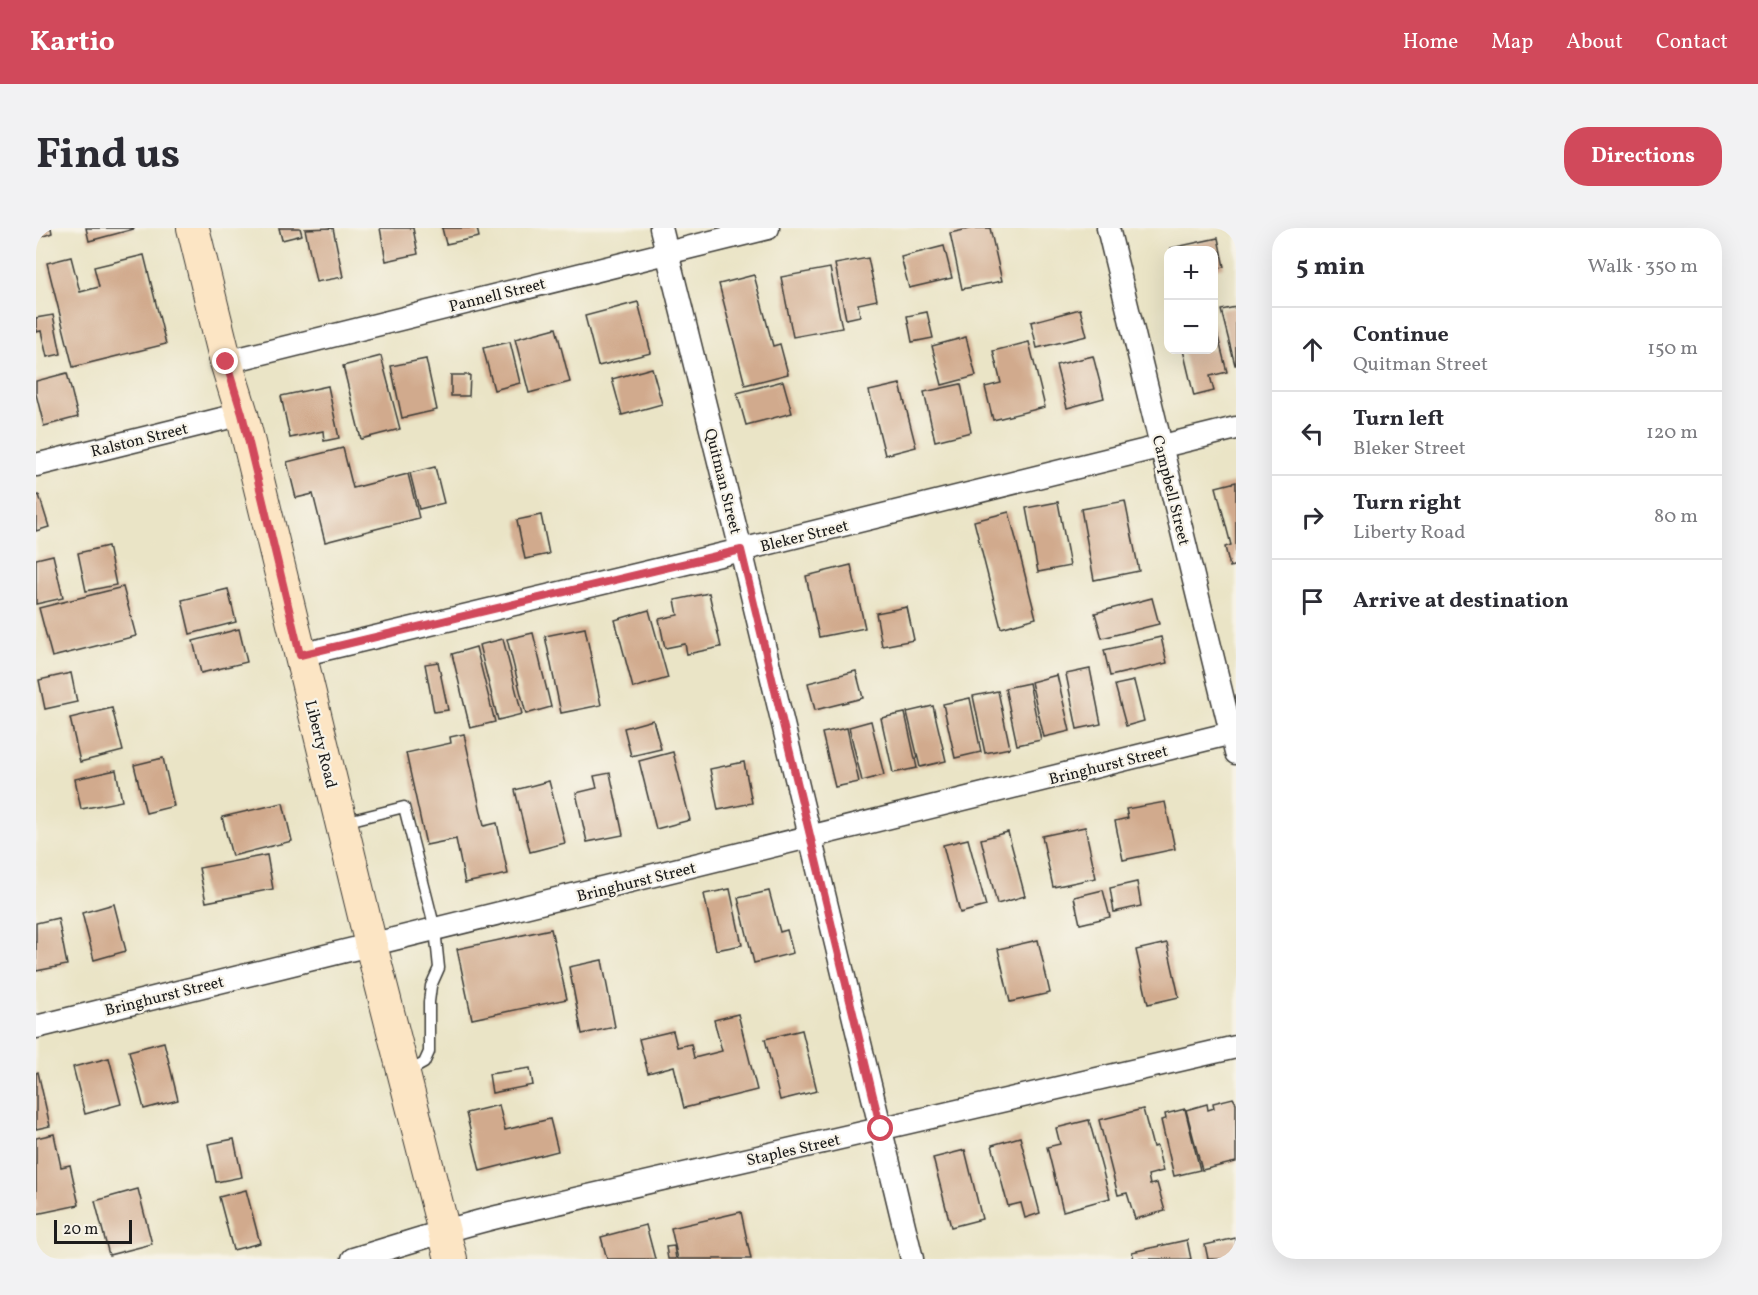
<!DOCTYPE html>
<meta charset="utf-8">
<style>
body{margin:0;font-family:Vollkorn,serif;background:#f2f2f3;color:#2b2b33}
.controls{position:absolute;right:18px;top:18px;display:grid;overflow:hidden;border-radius:12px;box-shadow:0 6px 24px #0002}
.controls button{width:54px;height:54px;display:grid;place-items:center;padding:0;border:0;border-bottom:2px solid #e1e1e2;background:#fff;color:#2b2b33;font:30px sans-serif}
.scale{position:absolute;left:18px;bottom:15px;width:78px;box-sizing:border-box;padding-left:6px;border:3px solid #1c1c1c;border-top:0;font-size:16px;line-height:21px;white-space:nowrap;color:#1c1c1c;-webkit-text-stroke:4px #f7f3e8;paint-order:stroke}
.stop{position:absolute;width:18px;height:18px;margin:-14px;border:4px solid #d1495b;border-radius:50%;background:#fff}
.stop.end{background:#d1495b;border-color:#fff;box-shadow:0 2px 6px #0008}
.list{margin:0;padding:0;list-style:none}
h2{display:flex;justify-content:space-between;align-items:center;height:78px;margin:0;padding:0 24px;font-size:26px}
h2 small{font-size:20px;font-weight:400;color:#7c7c81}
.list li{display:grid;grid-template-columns:39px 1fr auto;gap:18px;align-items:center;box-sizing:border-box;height:84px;padding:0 24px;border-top:2px solid #e1e1e2}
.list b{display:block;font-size:22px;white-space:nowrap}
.list p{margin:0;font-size:20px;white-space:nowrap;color:#7c7c81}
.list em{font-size:20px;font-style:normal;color:#7c7c81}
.icon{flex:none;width:33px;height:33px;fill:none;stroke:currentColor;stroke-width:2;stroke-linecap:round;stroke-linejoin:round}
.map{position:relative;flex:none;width:1200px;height:1031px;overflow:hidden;border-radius:24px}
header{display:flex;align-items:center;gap:36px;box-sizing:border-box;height:84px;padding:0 30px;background:#d1495b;color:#fff}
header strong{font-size:28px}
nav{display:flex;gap:33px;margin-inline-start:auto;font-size:21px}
.intro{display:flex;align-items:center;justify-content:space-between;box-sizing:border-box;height:144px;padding:0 36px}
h1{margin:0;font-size:42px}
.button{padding:15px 27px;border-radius:24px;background:#d1495b;color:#fff;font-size:21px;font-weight:700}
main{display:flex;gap:36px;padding:0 36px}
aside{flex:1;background:#fff;border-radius:24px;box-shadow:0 6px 24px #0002}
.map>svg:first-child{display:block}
.building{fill:#d1aa8d}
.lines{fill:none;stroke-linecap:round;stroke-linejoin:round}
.lane-casing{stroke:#3b3a36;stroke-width:13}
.street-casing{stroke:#3b3a36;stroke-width:25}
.secondary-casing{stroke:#3b3a36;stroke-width:34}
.lane{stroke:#fff;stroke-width:10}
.street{stroke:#fff;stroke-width:22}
.secondary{stroke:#fce5c4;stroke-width:32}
.route{stroke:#d1495b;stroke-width:8}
.labels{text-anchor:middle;stroke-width:4.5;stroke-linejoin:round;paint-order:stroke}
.street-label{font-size:16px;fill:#1c1c1c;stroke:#f7f3e8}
</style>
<header>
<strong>Kartio</strong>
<nav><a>Home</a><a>Map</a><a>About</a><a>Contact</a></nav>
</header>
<div class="intro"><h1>Find us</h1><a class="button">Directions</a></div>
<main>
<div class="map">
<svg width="1200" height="1031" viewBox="0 0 1200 1031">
<rect width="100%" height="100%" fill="#f7f3e8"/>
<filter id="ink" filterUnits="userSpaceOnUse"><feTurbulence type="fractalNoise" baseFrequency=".0167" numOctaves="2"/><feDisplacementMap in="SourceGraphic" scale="12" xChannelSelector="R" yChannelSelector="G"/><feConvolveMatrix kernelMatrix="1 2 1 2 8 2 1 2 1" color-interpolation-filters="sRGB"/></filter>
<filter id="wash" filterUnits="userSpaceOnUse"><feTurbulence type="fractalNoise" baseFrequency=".008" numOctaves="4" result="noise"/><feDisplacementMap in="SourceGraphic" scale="24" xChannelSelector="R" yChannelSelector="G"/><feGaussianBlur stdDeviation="1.35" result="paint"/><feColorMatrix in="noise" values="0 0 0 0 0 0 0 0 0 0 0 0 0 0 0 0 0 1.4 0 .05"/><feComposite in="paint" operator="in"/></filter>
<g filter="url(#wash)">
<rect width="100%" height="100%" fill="#eae4c6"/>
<g id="blocks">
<g class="building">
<path d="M 0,0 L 15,0 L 16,5 L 2,10 Z"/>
<path d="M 50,0 L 98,0 L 98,1 L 53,13 Z"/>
<path d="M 243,0 L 264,0 L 266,7 L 246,12 Z"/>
<path d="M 297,0 L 307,49 L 280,54 L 269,1 Z"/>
<path d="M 344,0 L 377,0 L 382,26 L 350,33 Z"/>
<path d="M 406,0 L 441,0 L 443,9 L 410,16 Z"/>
<path d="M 937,0 L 954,0 L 966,53 L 926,61 L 914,5 Z"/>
<path d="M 1182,10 L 1188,39 L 1178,41 L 1178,22 L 1135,22 L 1135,20 Z"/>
<path d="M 908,18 L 916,50 L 873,60 L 865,29 Z"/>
<path d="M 108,27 L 130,116 L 37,139 L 11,35 L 35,29 L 44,64 L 63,59 L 58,39 Z"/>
<path d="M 832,30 L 841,72 L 822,76 L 824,88 L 810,91 L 799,36 Z"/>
<path d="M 794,40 L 806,100 L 757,109 L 745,49 Z"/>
<path d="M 718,47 L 737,118 L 744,116 L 752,146 L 709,157 L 683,56 Z"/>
<path d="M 602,74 L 615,125 L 562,138 L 549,88 Z"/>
<path d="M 1200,79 L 1200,137 L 1199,137 L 1185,82 Z"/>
<path d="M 1044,81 L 1051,108 L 1001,120 L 995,94 Z"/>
<path d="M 891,84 L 897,110 L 876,114 L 871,88 Z"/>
<path d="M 17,87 L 25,126 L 11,129 L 5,103 L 0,104 L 0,90 Z"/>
<path d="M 1178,93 L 1191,144 L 1174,148 L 1178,163 L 1158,168 L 1147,122 L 1178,122 Z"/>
<path d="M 520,100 L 534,154 L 493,165 L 479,111 Z"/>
<path d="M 930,109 L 940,148 L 906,157 L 896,118 Z"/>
<path d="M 474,114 L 484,155 L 458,162 L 447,120 Z"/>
<path d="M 993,114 L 1009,179 L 957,192 L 949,159 L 965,155 L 957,123 Z"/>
<path d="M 345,128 L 364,201 L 325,211 L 307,138 Z"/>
<path d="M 1057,128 L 1068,170 L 1031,180 L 1020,137 Z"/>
<path d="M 390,131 L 401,182 L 366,190 L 355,138 Z"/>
<path d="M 616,140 L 626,176 L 586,187 L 576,151 Z"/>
<path d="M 31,145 L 42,189 L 8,198 L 0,166 L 0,153 Z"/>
<path d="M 415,147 L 434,147 L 433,168 L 415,168 Z"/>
<path d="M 747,153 L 756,185 L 710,197 L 701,165 Z"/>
<path d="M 864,156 L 880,219 L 849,227 L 833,163 Z"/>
<path d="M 925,156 L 935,204 L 899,213 L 888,164 Z"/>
<path d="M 292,158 L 303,210 L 288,213 L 287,203 L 254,210 L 245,168 Z"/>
<path d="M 307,220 L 317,260 L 372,246 L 383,290 L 289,314 L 277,266 L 260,270 L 251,234 Z"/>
<path d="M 399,239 L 408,275 L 383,281 L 374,245 Z"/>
<path d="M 1200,254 L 1200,337 L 1194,339 L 1189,319 L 1195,317 L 1180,259 Z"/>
<path d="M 3,267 L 13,299 L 0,303 L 0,268 Z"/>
<path d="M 1089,273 L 1103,343 L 1058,352 L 1045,281 Z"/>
<path d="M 1022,274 L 1034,338 L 1002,344 L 990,280 Z"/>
<path d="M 973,284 L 1000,390 L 965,400 L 938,293 Z"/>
<path d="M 505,287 L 513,326 L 489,331 L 481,292 Z"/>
<path d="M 72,318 L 80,357 L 50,363 L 42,325 Z"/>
<path d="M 17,327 L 27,370 L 0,376 L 0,331 Z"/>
<path d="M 815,337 L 829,400 L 783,409 L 770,348 Z"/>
<path d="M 87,359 L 100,408 L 16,429 L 3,380 Z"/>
<path d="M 192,361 L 200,394 L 154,406 L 146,372 Z"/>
<path d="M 673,365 L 685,419 L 651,426 L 649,416 L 629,420 L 623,391 L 642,387 L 639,372 Z"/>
<path d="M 1116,370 L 1123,396 L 1066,410 L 1059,385 Z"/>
<path d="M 871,379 L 878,412 L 846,418 L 840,385 Z"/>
<path d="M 613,382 L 632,450 L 597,460 L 579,392 Z"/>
<path d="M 549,400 L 565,477 L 525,485 L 509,408 Z"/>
<path d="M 203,401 L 211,434 L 165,445 L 157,413 Z"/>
<path d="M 497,405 L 515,479 L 490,486 L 471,411 Z"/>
<path d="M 1125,409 L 1131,435 L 1074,448 L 1068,422 Z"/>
<path d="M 467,411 L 486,486 L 462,492 L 443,417 Z"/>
<path d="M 440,419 L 459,494 L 434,500 L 416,426 Z"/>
<path d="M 402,434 L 412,482 L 398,484 L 389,436 Z"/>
<path d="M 1054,441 L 1065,496 L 1041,501 L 1030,446 Z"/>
<path d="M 820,443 L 827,470 L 779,482 L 772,455 Z"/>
<path d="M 35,445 L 41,474 L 9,481 L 3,452 Z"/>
<path d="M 1021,447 L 1034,503 L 1008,509 L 995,454 Z"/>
<path d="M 1098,453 L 1108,493 L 1090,498 L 1079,457 Z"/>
<path d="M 993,455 L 1005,512 L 981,517 L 969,460 Z"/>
<path d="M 962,463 L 974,520 L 949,525 L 937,468 Z"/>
<path d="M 934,470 L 945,524 L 919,530 L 907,476 Z"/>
<path d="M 897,478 L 910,533 L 884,539 L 871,484 Z"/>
<path d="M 76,480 L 87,523 L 44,534 L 34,490 Z"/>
<path d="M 869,485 L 881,540 L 857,545 L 845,490 Z"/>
<path d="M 617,492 L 625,521 L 595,528 L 588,500 Z"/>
<path d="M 835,493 L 848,547 L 826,553 L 813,499 Z"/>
<path d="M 811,500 L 823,554 L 799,559 L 786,505 Z"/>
<path d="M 428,506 L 448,598 L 461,595 L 472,646 L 429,655 L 420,611 L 390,617 L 370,525 L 415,515 L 414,509 Z"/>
<path d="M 637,524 L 654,592 L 620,601 L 603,533 Z"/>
<path d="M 127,530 L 138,578 L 110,585 L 98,537 Z"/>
<path d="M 708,534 L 716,575 L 682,582 L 674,541 Z"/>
<path d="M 80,542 L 86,573 L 45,581 L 39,551 Z"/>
<path d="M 574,545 L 587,607 L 551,614 L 540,565 L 561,560 L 558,548 Z"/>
<path d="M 513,553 L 529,615 L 494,624 L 479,562 Z"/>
<path d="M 1129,574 L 1139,621 L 1087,632 L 1079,593 L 1092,590 L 1090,581 Z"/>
<path d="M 247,575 L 256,613 L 196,628 L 186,589 Z"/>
<path d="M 1049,599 L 1060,650 L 1017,659 L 1006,608 Z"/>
<path d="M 972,604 L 989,668 L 961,676 L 945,611 Z"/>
<path d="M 932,611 L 950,678 L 924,685 L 907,617 Z"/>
<path d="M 231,627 L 237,661 L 170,674 L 163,640 Z"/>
<path d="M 1101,654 L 1105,678 L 1078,684 L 1074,660 Z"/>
<path d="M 694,661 L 706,717 L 680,722 L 668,666 Z"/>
<path d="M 1067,662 L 1074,689 L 1044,696 L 1038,669 Z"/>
<path d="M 733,663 L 744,704 L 751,702 L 757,725 L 718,735 L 702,670 Z"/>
<path d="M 78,676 L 90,723 L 58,732 L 46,685 Z"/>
<path d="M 22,690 L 31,737 L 0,743 L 0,695 Z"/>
<path d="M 515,701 L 531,771 L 436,791 L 421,721 Z"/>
<path d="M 1002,712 L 1014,765 L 974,774 L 962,721 Z"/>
<path d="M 1131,715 L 1143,769 L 1112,776 L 1100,722 Z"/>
<path d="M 566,732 L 579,799 L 546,806 L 533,739 Z"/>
<path d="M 702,786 L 721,862 L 648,880 L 638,838 L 612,845 L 603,811 L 637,803 L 641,819 L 655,816 L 658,830 L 686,823 L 678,792 Z"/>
<path d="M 766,802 L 781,863 L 744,872 L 729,811 Z"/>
<path d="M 128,814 L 142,872 L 108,881 L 93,823 Z"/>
<path d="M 73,830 L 85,876 L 49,886 L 37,839 Z"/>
<path d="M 494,840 L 497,857 L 456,865 L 453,846 Z"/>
<path d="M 2,844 L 14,898 L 0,901 L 0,845 Z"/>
<path d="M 1197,870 L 1200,875 L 1200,934 L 1166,942 L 1150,882 L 1171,876 L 1172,882 L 1178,880 L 1177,875 Z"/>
<path d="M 463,877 L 469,902 L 514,891 L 522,923 L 444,943 L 430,885 Z"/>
<path d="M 1107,881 L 1117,919 L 1121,918 L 1127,943 L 1112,947 L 1114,957 L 1121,955 L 1129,983 L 1099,991 L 1091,965 L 1082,967 L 1063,892 Z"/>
<path d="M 1149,881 L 1164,942 L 1138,948 L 1125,892 L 1130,891 L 1129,886 Z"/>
<path d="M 1053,892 L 1074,970 L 1027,983 L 1011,919 L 1024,916 L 1020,900 Z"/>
<path d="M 18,906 L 25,939 L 34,937 L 43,977 L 0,986 L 0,910 Z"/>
<path d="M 984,909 L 1004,985 L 989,990 L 985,975 L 972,978 L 956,917 Z"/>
<path d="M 198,911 L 206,949 L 180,954 L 172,916 Z"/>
<path d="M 929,922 L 946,991 L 915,999 L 897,930 Z"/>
<path d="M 102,961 L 116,1016 L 73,1027 L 59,973 Z"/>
<path d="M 210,962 L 224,1015 L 197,1022 L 183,969 Z"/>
<path d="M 705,984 L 715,1031 L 642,1031 L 635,1000 Z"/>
<path d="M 610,997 L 619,1031 L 571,1031 L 565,1009 Z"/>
<path d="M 1200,1010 L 1200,1031 L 1172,1031 L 1169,1017 Z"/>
<path d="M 1151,1012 L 1155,1031 L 1098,1031 L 1096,1024 Z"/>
<path d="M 638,1018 L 640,1031 L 632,1031 L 630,1019 Z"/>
</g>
</g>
</g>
<g filter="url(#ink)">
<use href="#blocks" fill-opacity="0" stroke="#3b3a36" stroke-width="1.5"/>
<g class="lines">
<g class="lane-casing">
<path id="lane" d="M 308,594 L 368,579 L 399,701 L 403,740 L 395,758 L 393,774 L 393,824 L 388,835 L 379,840 L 370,842"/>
</g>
<g class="street-casing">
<g id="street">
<path d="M 625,0 L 705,322 L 876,1031"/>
<path d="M 1072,0 L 1200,525"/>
<path d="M 190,134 L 732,0"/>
<path d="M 0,237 L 206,186"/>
<path d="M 264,427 L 705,322 L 1200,200"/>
<path d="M 0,799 L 1200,504"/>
<path d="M 317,1031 C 365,1017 412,1001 461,989 L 1200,819"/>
</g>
</g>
<g class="secondary-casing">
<path id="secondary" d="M 157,0 L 190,134 L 206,186 L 335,717 L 415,1031"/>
</g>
<use href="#lane" class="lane"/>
<use href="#street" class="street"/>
<use href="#secondary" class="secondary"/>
</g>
</g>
<g class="lines" filter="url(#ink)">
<path class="route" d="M 190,134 L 206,186 L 264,427 L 705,322 L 845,901"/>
</g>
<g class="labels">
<g class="street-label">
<text transform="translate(461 66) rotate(-14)" y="6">Pannell Street</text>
<text transform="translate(103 211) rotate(-14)" y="6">Ralston Street</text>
<text transform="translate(688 253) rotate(76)" y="6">Quitman Street</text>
<text transform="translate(1136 262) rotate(76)" y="6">Campbell Street</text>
<text transform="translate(768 307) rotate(-14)" y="6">Bleker Street</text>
<text transform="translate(286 516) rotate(76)" y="6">Liberty Road</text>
<text transform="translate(1072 536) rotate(-14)" y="6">Bringhurst Street</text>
<text transform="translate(600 653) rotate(-14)" y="6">Bringhurst Street</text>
<text transform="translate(128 767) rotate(-14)" y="6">Bringhurst Street</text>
<text transform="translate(757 921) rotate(-13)" y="6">Staples Street</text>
</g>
</g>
</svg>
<div class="controls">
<button>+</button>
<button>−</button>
</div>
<div class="scale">20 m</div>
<div class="stop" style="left:845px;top:901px"></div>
<div class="stop end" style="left:190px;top:134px"></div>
</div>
<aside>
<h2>5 min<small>Walk · 350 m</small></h2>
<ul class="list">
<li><svg class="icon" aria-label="ahead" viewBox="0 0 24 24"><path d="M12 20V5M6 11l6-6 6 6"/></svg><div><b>Continue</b><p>Quitman Street</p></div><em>150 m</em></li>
<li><svg class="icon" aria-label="left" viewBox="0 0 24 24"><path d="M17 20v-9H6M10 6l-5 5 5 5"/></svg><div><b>Turn left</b><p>Bleker Street</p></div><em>120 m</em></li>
<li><svg class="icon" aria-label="right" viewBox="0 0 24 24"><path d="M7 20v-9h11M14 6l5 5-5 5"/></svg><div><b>Turn right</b><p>Liberty Road</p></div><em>80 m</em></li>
<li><svg class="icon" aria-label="arrive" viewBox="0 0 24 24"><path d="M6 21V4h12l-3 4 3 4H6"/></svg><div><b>Arrive at destination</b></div></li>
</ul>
</aside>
</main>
